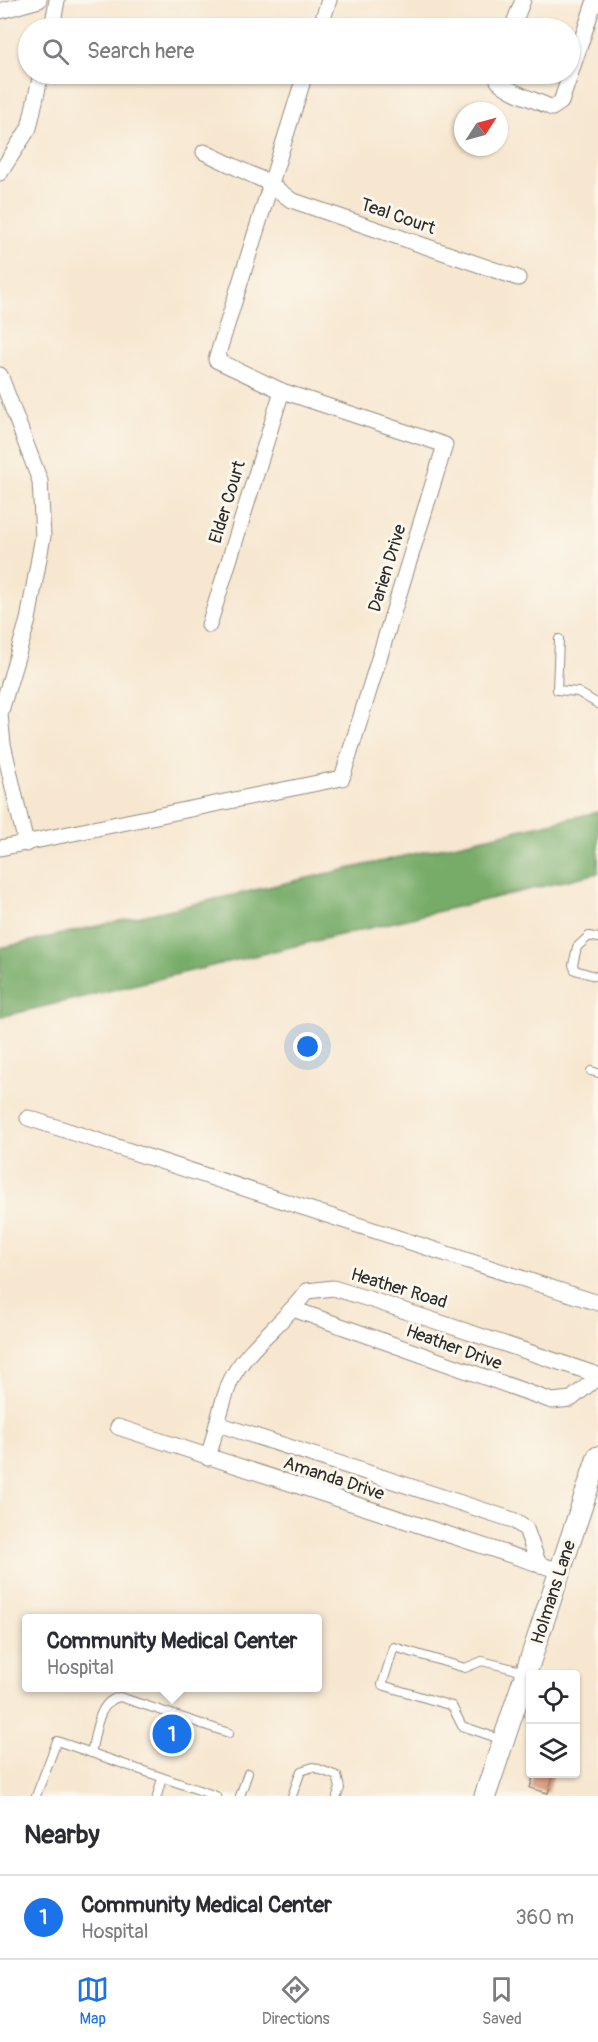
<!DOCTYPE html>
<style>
body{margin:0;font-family:Pangolin,sans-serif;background:#f2f2f3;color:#2b2b33}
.controls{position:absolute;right:18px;bottom:18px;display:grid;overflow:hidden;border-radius:6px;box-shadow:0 2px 4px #0004}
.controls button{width:54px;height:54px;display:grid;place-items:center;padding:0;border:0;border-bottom:2px solid #e1e1e2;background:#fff;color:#2b2b33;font:30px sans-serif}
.compass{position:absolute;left:454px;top:102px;width:54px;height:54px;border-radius:50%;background:#fff;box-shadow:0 2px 4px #0004;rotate:54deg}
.you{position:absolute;left:308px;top:1047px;width:21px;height:21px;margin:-15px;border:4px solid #fff;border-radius:50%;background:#1a73e8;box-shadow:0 0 0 9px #1a73e833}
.badge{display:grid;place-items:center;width:39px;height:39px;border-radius:50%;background:#1a73e8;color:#fff;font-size:20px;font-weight:700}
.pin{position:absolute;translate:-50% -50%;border:3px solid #fff;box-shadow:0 2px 6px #0006}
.popup{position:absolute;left:22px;top:1614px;width:300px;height:78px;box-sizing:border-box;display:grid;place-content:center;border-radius:6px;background:#fff;filter:drop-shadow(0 2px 4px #0005);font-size:20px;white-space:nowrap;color:#7c7c81}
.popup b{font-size:22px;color:#2b2b33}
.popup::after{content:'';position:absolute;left:50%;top:100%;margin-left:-12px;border:12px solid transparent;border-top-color:#fff}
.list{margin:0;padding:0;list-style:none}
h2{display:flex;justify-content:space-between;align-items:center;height:78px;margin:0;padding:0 24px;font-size:26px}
h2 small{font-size:20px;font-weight:400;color:#7c7c81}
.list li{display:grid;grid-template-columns:39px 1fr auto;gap:18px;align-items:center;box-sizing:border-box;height:84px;padding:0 24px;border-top:2px solid #e1e1e2}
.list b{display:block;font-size:22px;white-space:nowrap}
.list p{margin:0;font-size:20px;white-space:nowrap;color:#7c7c81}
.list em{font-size:20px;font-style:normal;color:#7c7c81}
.icon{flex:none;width:33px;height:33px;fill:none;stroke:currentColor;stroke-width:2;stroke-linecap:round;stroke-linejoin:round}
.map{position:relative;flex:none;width:598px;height:1796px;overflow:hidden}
.search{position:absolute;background:#fff;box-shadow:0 2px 4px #0004;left:18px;right:18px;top:18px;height:66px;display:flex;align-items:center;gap:15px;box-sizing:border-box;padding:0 21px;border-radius:33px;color:#7c7c81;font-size:22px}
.sheet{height:162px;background:#fff}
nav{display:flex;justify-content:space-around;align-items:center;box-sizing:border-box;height:84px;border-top:2px solid #e1e1e2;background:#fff;font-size:16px;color:#7c7c81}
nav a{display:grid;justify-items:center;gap:3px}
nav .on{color:#1a73e8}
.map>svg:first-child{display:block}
.forest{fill:#76ab68;stroke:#506b4a;stroke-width:1.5}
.building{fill:#d99b7e}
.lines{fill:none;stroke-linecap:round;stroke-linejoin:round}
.lane-casing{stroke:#91897e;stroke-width:10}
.street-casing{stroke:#91897e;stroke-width:17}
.secondary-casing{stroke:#91897e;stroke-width:23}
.lane{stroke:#fff;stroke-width:8}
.street{stroke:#fff;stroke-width:15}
.secondary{stroke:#fff;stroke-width:21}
.labels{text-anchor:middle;stroke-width:6;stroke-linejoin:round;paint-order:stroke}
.street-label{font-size:18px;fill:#2b2b2b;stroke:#fbf7ec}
</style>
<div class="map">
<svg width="598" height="1796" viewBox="0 0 598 1796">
<rect width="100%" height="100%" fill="#fbf7ec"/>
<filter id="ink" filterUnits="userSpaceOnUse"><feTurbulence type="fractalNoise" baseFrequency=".0167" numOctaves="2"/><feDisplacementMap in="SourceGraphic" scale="12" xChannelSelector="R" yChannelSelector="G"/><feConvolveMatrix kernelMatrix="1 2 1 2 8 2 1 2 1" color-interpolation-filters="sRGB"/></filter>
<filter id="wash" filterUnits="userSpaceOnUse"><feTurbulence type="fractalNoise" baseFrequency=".008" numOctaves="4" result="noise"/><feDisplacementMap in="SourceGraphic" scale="24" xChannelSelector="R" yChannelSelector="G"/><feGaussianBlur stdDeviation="1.35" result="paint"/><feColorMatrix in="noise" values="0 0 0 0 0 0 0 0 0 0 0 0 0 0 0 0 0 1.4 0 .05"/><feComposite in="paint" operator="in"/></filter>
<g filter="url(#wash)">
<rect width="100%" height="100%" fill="#f7e7d0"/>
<path class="forest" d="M 598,812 L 598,873 L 0,1017 L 0,948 Z"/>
<g id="blocks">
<path class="building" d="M 534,1773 L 554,1773 L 548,1793 L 530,1788 Z"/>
</g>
</g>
<g filter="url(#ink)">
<use href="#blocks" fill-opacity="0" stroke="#91897e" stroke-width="1.5"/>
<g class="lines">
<g class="lane-casing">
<g id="lane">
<path d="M 559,639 L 557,690 L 578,692 L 598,704"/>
<path d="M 598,938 L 589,936 L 577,947 L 573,965 L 575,970 L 598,977"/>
<path d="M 591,1071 L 598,1073"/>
<path d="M 503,1740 L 462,1726 L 452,1706 L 382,1685 L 394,1647 L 465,1668 L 482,1661 L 525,1672"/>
<path d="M 91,1753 C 96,1734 97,1701 120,1697 L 229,1733"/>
<path d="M 36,1796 L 57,1741 L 216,1796"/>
<path d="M 157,1796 L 162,1778"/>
<path d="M 240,1796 L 248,1773"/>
<path d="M 292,1796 L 301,1771 L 313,1767 L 337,1776 L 340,1788 L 337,1796"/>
</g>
</g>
<g class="street-casing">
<g id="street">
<path d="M 0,11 L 39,0"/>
<path d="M 52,28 L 57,0"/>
<path d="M 320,28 L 329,0"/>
<path d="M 512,28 L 523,0"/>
<path d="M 498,74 L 498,81 C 512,94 534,99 552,108 L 561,102 L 595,0"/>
<path d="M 204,152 L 269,183 L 291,200 L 518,278"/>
<path d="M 0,173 L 29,128 L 41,74"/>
<path d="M 0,375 L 40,481 L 43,536 L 28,620 L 0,714 L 3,744 L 26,844"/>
<path d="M 209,625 L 282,391"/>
<path d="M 0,848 L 342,778 L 445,445 L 282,391 L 216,360 L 305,74"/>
<path d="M 28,1118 L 598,1303"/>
<path d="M 293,1309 L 552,1401 L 571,1399 L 598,1377"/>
<path d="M 218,1424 L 513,1520 L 526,1529 L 539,1565"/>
<path d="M 118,1427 L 560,1571"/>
<path d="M 208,1458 C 215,1435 223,1393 234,1374 C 253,1343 285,1321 307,1291 L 333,1288 L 372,1300 L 598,1375"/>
</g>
</g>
<g class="secondary-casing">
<path id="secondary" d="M 485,1796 L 598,1457"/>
</g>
<use href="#lane" class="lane"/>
<use href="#street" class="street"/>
<use href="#secondary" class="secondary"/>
</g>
</g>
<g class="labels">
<g class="street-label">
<text transform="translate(398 216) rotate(19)" y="6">Teal Court</text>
<text transform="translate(227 502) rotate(-73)" y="6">Elder Court</text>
<text transform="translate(387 568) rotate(-73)" y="6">Darien Drive</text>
<text transform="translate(399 1288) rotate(17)" y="6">Heather Road</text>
<text transform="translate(454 1347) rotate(20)" y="6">Heather Drive</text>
<text transform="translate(334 1478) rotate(18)" y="6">Amanda Drive</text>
<text transform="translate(553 1592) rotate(-72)" y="6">Holmans Lane</text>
</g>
</g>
</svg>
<div class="controls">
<button><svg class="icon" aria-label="locate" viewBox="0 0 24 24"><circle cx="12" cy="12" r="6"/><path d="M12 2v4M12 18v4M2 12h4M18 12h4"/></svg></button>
<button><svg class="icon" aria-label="layers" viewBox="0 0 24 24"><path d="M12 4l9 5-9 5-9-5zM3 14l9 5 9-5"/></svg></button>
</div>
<svg class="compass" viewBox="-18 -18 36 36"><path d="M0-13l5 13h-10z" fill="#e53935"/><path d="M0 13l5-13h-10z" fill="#7c7c81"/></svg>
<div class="you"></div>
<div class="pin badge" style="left:172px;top:1734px">1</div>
<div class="popup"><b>Community Medical Center</b>Hospital</div>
<div class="search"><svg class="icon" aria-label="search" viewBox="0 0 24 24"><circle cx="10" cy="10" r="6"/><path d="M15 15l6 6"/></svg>Search here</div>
</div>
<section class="sheet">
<h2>Nearby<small></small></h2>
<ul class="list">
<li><span class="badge">1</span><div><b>Community Medical Center</b><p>Hospital</p></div><em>360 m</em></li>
</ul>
</section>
<nav>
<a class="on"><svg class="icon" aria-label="map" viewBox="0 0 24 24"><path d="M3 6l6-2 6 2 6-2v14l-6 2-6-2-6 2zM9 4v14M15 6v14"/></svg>Map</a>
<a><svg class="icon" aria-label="directions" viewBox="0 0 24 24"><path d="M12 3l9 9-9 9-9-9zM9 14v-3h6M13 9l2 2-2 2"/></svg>Directions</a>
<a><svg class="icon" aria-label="saved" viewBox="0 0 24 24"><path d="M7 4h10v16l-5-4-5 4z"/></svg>Saved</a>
</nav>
